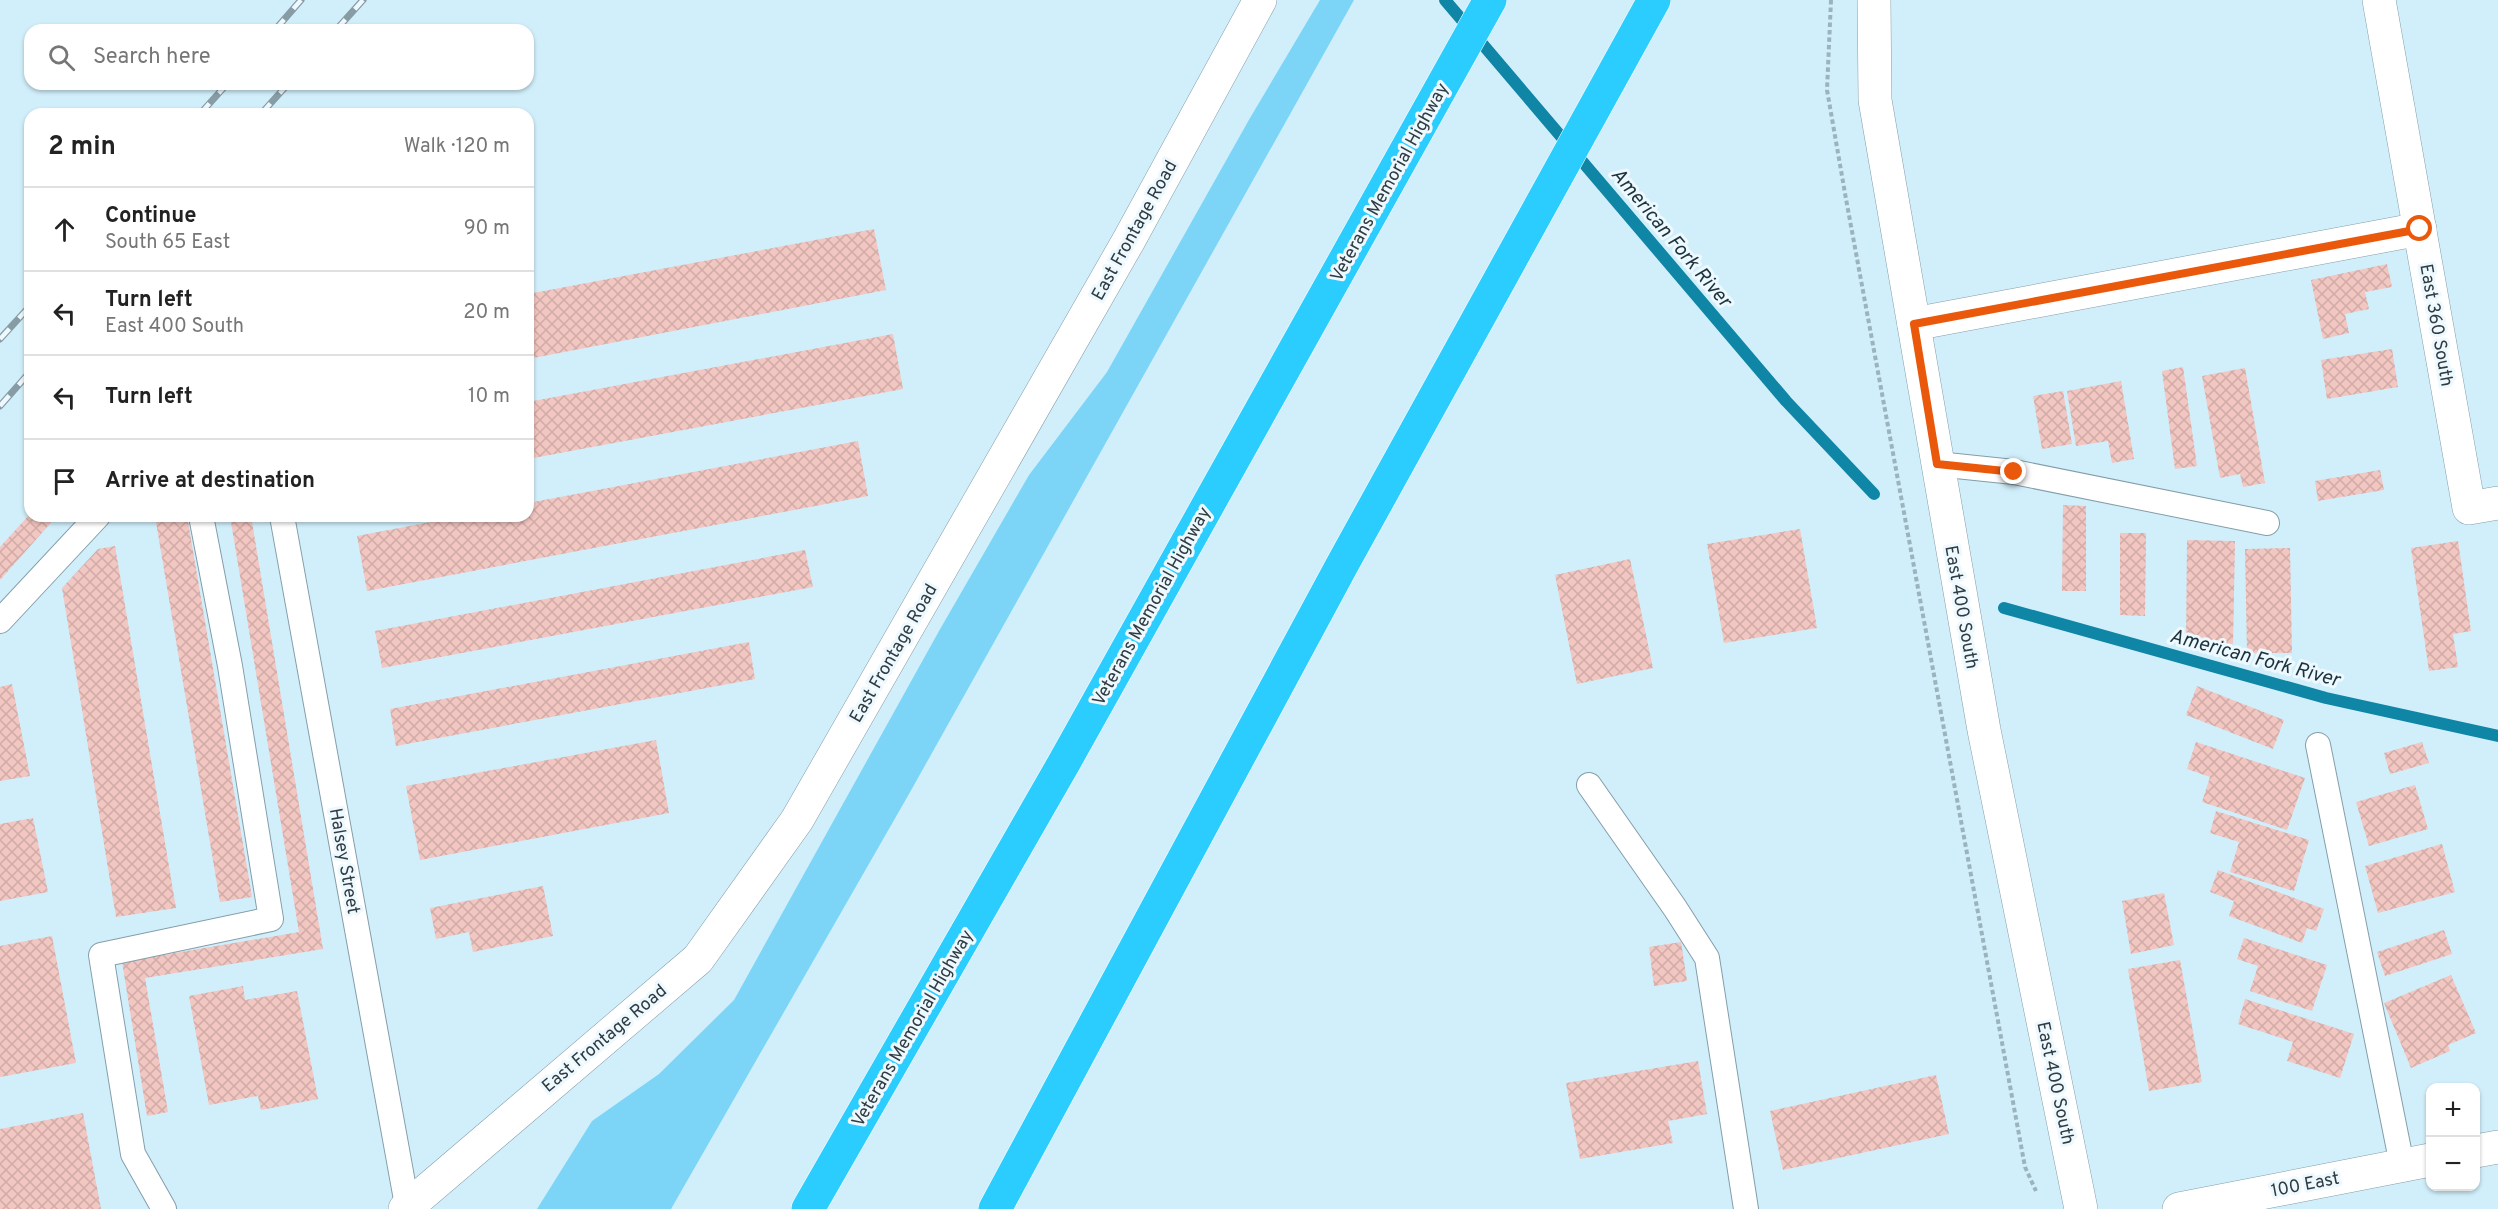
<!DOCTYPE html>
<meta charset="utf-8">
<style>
body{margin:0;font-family:Overpass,sans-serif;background:#f6f6f6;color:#222}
.controls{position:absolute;right:18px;bottom:18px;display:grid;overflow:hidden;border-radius:12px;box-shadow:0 2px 4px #0004}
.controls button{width:54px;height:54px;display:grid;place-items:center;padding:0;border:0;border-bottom:2px solid #e0e0e0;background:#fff;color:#222;font:30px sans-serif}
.stop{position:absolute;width:18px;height:18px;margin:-14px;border:4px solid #ea580c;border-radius:50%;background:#fff}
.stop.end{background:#ea580c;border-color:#fff;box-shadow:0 2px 6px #0008}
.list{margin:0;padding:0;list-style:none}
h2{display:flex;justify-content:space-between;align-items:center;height:78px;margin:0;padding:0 24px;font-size:26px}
h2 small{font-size:20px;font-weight:400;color:#767676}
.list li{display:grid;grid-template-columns:39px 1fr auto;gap:18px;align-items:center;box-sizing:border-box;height:84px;padding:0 24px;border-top:2px solid #e0e0e0}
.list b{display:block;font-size:22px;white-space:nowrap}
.list p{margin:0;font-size:20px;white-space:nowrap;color:#767676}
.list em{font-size:20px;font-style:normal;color:#767676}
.icon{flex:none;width:33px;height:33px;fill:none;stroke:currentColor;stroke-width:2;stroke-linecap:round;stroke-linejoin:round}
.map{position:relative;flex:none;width:2498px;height:1209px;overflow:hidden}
.search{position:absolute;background:#fff;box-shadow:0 2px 4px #0004;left:24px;top:24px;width:510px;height:66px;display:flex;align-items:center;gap:15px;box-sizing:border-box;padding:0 21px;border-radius:18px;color:#767676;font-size:22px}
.panel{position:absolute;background:#fff;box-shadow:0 2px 4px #0004;left:24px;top:108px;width:510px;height:414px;border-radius:18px}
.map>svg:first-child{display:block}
.grass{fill:#7cd5f7}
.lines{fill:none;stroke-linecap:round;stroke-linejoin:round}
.stream{stroke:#0f86a6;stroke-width:12}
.building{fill:url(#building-cross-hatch)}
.lane-casing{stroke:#839eaa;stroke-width:26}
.street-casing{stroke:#839eaa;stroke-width:34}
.secondary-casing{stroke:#839eaa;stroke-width:34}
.highway-casing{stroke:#fff;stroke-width:34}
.path{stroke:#9bb3bc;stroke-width:4;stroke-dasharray:4.5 3;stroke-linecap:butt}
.lane{stroke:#fff;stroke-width:24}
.street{stroke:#fff;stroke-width:33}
.secondary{stroke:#fff;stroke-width:33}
.highway{stroke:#2bccfe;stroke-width:33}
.rail-casing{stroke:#879ca5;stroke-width:7}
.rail{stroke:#edf9fe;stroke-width:4.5;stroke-dasharray:14;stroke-linecap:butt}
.route{stroke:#ea580c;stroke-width:8}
.labels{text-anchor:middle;stroke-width:6;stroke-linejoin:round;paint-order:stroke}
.street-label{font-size:18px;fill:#303c41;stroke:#edf9fe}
.water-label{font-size:20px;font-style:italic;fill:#1d333b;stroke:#edf9fe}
</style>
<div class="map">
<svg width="2498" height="1209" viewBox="0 0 2498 1209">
<defs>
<pattern id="building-cross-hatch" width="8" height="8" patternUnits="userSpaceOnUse" patternTransform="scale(1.5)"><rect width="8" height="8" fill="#f2c6c1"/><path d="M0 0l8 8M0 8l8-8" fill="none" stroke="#d0aba7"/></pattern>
</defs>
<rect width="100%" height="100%" fill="#d1effb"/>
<path class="grass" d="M 1320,0 L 1354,0 L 909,794 L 671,1209 L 537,1209 L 592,1121 L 659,1074 L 734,1000 L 939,631 L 1029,475 L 1107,372 L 1250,118 Z"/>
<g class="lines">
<g class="stream">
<path d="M 1445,0 L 1786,401 L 1874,494"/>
<path d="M 2004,608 L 2326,698 L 2498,736"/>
</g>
</g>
<g class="building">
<path d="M 874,229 L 886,290 L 528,359 L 528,294 Z"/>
<path d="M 2387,264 L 2392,287 L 2365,292 L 2369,309 L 2345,314 L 2349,333 L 2323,339 L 2311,280 Z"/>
<path d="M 893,334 L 903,389 L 528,459 L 528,402 Z"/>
<path d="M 2392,349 L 2398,387 L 2327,399 L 2321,360 Z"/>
<path d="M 2183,367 L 2197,466 L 2175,469 L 2162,371 Z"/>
<path d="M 2245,368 L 2265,483 L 2243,487 L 2240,474 L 2220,478 L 2202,376 Z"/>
<path d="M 2121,381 L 2134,459 L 2112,463 L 2108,441 L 2076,446 L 2067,391 Z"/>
<path d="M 2063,391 L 2072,444 L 2042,449 L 2033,396 Z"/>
<path d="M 858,441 L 868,496 L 367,591 L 357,536 L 462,516 L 528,516 L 528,503 Z"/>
<path d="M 2380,470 L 2384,490 L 2318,501 L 2315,481 Z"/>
<path d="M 2063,505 L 2086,506 L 2086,591 L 2062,591 Z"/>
<path d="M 30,514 L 30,516 L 57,516 L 0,580 L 0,547 Z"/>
<path d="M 155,516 L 187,516 L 252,897 L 220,902 Z"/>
<path d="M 230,516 L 251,516 L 323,949 L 145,978 L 168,1112 L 147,1116 L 122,962 L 299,932 Z"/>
<path d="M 1800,529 L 1817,628 L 1724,643 L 1707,544 Z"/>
<path d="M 2120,533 L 2146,533 L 2145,616 L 2120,615 Z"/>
<path d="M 2187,540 L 2235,541 L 2233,644 L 2186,643 Z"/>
<path d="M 2458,541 L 2471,631 L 2453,634 L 2458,667 L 2429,671 L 2411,548 Z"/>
<path d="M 115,546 L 176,908 L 116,917 L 62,588 L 98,549 Z"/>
<path d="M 2290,548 L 2292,653 L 2247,653 L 2245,549 Z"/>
<path d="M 805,550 L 813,587 L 382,668 L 375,631 Z"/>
<path d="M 1630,559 L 1653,668 L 1577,684 L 1555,575 Z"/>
<path d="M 749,642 L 755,679 L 396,746 L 390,709 Z"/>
<path d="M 12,684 L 30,776 L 0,781 L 0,687 Z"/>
<path d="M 2197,686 L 2284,720 L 2273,749 L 2186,715 Z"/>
<path d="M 656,740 L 669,813 L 420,860 L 406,786 Z"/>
<path d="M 2196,742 L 2305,778 L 2287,830 L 2202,802 L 2210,777 L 2187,769 Z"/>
<path d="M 2422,742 L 2429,763 L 2390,774 L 2384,753 Z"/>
<path d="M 2415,785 L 2428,829 L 2369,846 L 2356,802 Z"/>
<path d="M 2216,811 L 2309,840 L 2294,891 L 2230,872 L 2239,842 L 2210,833 Z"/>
<path d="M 33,818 L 48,892 L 0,901 L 0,824 Z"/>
<path d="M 2442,844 L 2455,892 L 2378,913 L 2365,866 Z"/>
<path d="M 2218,870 L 2324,909 L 2316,931 L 2307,928 L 2302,943 L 2229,916 L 2234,901 L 2210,892 Z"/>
<path d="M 543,886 L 553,936 L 473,952 L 469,932 L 436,939 L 430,908 Z"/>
<path d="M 2164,893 L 2174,945 L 2131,954 L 2122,901 Z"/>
<path d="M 2444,930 L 2452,954 L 2385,976 L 2377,952 Z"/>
<path d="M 52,936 L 76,1063 L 0,1077 L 0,946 Z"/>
<path d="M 2244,938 L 2327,965 L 2312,1011 L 2250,991 L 2258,966 L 2237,959 Z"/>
<path d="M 1681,942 L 1687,981 L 1654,986 L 1649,947 Z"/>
<path d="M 2180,960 L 2202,1082 L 2149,1091 L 2128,969 Z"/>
<path d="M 2451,975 L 2476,1033 L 2448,1045 L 2450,1051 L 2411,1068 L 2384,1003 Z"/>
<path d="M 243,986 L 245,1000 L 297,991 L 318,1099 L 261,1110 L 258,1096 L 209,1105 L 189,996 Z"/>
<path d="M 2245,999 L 2354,1034 L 2340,1078 L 2287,1061 L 2293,1042 L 2238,1024 Z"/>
<path d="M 1698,1061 L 1707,1114 L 1668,1121 L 1673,1143 L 1580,1159 L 1566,1083 Z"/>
<path d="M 1936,1075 L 1949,1134 L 1783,1170 L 1770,1111 Z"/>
<path d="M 83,1113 L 101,1209 L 0,1209 L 0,1129 Z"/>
</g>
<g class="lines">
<g class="lane-casing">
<g id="lane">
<path d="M 1937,464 L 2014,472 L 2267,523"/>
<path d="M 282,516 L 407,1205"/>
<path d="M 0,621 L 98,516"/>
<path d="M 2318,745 L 2402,1165"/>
<path d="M 1589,785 L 1675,908 L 1707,958 L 1746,1209"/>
<path d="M 164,1209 L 133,1154 L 101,955 L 271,919 L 230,666 L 201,516"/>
</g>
</g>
<g class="street-casing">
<g id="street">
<path d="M 1874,0 L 1875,100 L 1984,730 L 2081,1209"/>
<path d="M 2379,0 L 2469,508 L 2498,503"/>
<path d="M 1914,324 L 2420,229"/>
</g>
</g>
<g class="secondary-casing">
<g id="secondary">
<path d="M 2476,1151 L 2498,1147"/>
<path d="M 405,1209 L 698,959 L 797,820 L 1129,240 L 1260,0"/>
<path d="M 2179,1209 L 2430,1160"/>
</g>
</g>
<g class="highway-casing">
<g id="highway">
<path d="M 808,1209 L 1065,761 L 1490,0"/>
<path d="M 995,1209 L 1342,565 L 1654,0"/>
</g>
</g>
<path class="path" d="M 1831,0 L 1827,90 L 1846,199 L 2025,1167 L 2036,1191"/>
<use href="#lane" class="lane"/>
<use href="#street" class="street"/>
<use href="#secondary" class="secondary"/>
<use href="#highway" class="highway"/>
<g class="rail-casing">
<g id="rail">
<path d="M 275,30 L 301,0"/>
<path d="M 336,30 L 363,0"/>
<path d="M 200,114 L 227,84"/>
<path d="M 261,114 L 288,84"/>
<path d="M 0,339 L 30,306"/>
<path d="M 0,406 L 30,372"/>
</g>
</g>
<use href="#rail" class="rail"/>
</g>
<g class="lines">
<path class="route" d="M 2014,472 L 1937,464 L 1914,324 L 2420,229"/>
</g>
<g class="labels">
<g class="street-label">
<text transform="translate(1389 182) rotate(-61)" y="6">Veterans Memorial Highway</text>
<text transform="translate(1134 230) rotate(-61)" y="6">East Frontage Road</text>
<text transform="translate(2437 325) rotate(80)" y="6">East 360 South</text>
<text transform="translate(1151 606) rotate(-61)" y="6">Veterans Memorial Highway</text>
<text transform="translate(1962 607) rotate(80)" y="6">East 400 South</text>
<text transform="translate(893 653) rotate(-60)" y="6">East Frontage Road</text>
<text transform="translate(345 861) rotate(80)" y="6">Halsey Street</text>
<text transform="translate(912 1028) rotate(-60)" y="6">Veterans Memorial Highway</text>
<text transform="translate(604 1038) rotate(-40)" y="6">East Frontage Road</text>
<text transform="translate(2056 1083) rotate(78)" y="6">East 400 South</text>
<text transform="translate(2305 1184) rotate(-11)" y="6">100 East</text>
</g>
<g class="water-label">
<text transform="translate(1672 237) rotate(50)" y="7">American Fork River</text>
<text transform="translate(2255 657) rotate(15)" y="7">American Fork River</text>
</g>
</g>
</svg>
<div class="controls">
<button>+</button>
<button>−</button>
</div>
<div class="stop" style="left:2420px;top:229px"></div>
<div class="stop end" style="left:2014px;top:472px"></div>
<div class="search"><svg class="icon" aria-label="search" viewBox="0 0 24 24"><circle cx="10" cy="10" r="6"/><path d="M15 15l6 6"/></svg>Search here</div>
<section class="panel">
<h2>2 min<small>Walk · 120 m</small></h2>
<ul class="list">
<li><svg class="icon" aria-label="ahead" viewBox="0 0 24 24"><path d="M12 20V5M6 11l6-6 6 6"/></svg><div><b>Continue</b><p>South 65 East</p></div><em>90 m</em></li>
<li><svg class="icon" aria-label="left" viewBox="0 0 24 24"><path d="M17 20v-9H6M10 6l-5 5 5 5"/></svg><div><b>Turn left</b><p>East 400 South</p></div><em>20 m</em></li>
<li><svg class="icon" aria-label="left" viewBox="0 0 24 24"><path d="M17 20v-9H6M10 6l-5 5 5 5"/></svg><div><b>Turn left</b></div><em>10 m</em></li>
<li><svg class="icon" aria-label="arrive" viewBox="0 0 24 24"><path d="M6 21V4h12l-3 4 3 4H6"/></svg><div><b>Arrive at destination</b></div></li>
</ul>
</section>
</div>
